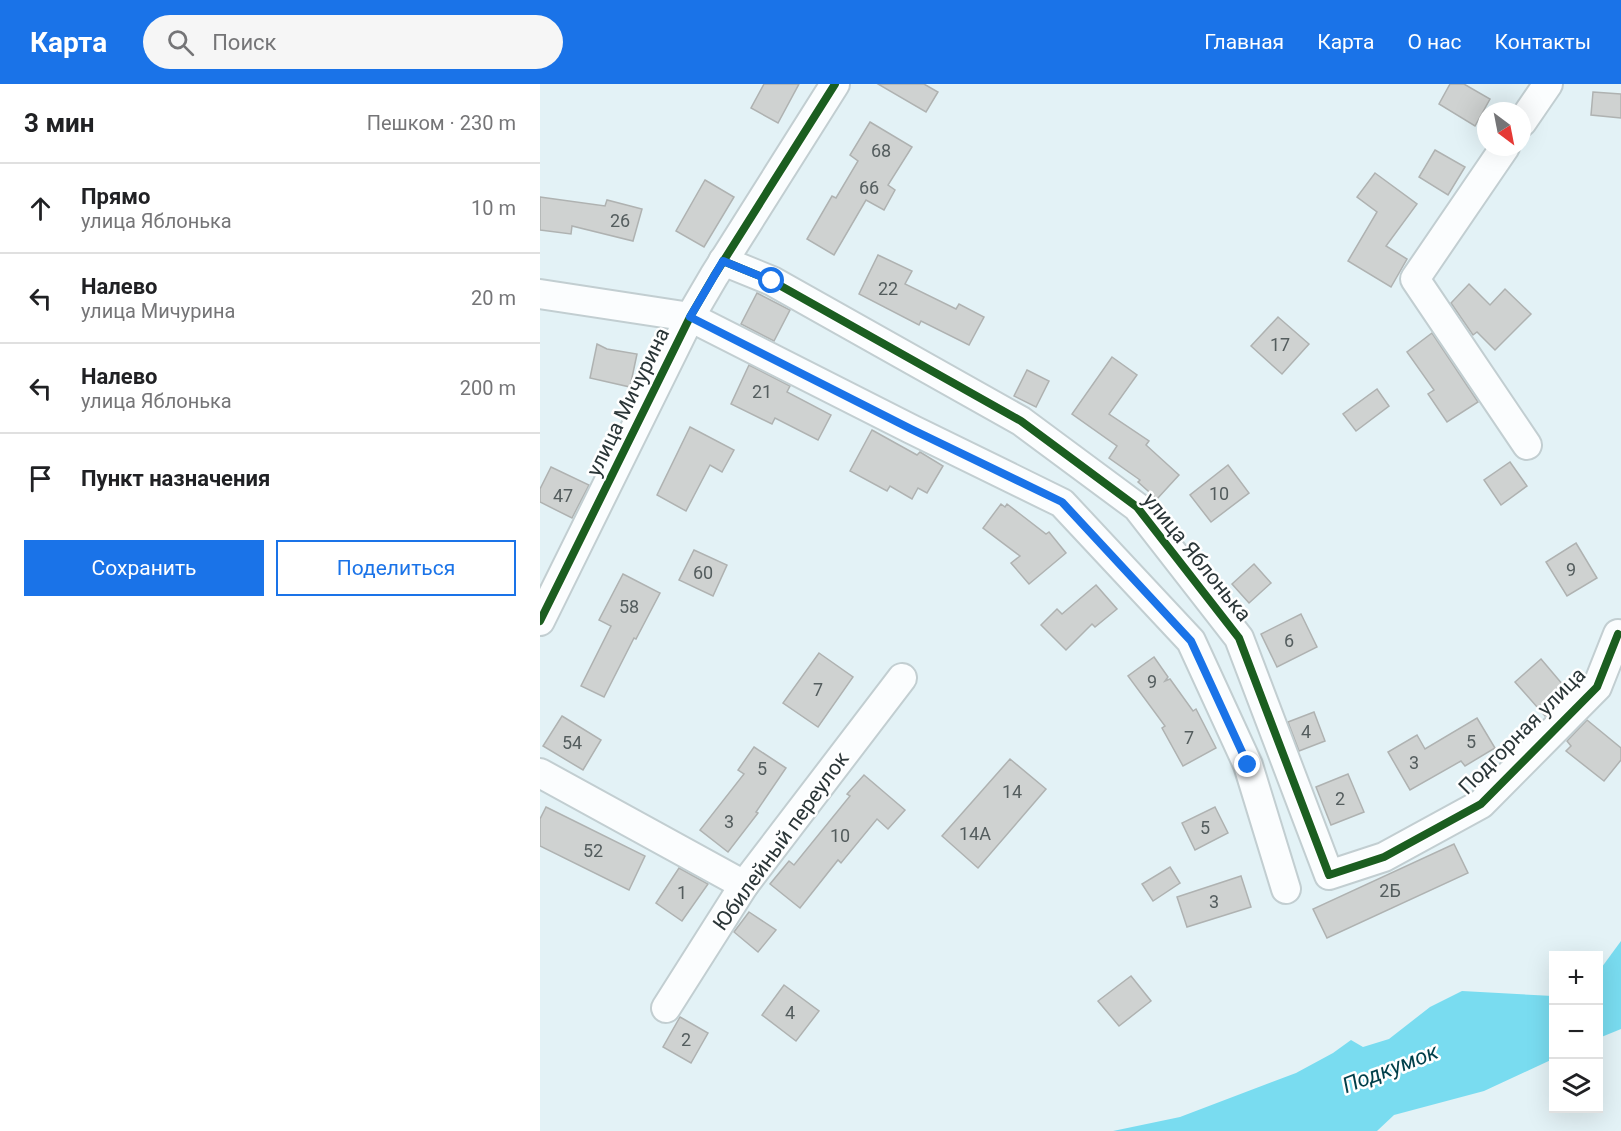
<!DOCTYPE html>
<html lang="ru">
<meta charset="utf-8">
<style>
body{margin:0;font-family:Roboto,sans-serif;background:#f6f6f6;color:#202124}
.controls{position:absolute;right:18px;bottom:18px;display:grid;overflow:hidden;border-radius:0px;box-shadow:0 6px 24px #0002}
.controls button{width:54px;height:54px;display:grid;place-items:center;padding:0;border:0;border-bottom:2px solid #e0e0e0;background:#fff;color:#202124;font:30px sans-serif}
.compass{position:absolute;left:937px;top:18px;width:54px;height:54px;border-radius:50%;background:#fff;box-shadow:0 6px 24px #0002;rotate:148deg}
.stop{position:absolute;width:18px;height:18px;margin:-14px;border:4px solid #1a73e8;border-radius:50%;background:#fff}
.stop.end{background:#1a73e8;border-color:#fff;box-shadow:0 2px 6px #0008}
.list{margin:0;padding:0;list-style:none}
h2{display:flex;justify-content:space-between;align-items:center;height:78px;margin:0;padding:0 24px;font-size:26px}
h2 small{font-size:20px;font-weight:400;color:#757577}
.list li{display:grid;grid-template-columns:39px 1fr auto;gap:18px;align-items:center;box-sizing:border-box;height:90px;padding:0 24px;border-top:2px solid #e0e0e0}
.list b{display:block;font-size:22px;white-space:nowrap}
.list p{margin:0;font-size:20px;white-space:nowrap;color:#757577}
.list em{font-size:20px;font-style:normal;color:#757577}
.actions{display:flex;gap:12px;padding:18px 24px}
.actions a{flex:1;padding:14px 0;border:2px solid #1a73e8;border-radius:0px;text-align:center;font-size:21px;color:#1a73e8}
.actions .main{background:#1a73e8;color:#fff}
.icon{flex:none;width:33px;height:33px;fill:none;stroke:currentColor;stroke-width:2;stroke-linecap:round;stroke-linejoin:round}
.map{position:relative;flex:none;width:1081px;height:1047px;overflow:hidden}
header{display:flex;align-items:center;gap:36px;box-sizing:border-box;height:84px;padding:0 30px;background:#1a73e8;color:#fff}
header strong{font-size:28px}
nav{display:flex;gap:33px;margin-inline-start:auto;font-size:21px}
.search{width:420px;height:54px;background:#f6f6f6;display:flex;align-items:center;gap:15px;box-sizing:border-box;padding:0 21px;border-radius:33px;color:#757577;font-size:22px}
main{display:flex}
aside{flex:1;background:#fff}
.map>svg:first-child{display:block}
.water{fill:#79dcf0}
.building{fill:#cfd2d1;stroke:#afb2b1;stroke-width:1.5}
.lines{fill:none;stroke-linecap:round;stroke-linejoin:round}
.street-casing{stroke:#c2ced1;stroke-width:32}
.street{stroke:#fbfdfe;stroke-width:28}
.cycleway-casing{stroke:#fff;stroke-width:11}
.cycleway{stroke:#1b5e20;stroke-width:8}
.route{stroke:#1a73e8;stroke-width:8}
.labels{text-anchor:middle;stroke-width:5;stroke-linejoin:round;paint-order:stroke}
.number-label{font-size:18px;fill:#545d5e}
.street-label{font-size:21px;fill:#2b3638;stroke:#fff}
.water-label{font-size:22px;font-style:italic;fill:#003f4a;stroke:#fff}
</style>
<header>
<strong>Карта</strong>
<div class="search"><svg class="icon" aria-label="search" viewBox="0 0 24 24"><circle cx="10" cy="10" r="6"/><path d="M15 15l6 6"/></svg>Поиск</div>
<nav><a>Главная</a><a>Карта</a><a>О нас</a><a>Контакты</a></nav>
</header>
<main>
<aside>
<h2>3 мин<small>Пешком · 230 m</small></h2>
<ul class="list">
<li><svg class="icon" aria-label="ahead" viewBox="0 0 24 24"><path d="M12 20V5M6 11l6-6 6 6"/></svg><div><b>Прямо</b><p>улица Яблонька</p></div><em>10 m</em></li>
<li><svg class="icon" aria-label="left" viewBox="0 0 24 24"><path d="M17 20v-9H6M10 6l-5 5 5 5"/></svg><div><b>Налево</b><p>улица Мичурина</p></div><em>20 m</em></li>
<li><svg class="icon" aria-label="left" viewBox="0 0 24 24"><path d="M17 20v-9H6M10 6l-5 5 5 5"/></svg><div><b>Налево</b><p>улица Яблонька</p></div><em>200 m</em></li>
<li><svg class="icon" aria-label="arrive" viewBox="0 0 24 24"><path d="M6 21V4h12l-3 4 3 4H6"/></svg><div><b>Пункт назначения</b></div></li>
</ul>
<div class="actions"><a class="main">Сохранить</a><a>Поделиться</a></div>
</aside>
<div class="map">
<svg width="1081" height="1047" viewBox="0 0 1081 1047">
<rect width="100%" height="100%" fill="#e3f2f6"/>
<g class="water">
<path d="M 1081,857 L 1081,945 L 1059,954 L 1059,887 Z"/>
<path d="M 922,907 L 1013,912 L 1013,975 L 944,1007 L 854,1031 L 837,1047 L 573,1047 L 640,1033 L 756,989 L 793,969 L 811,956 L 823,963 L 849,955 L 890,923 Z"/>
</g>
<g class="building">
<path d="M 224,0 L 259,0 L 238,39 L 211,24 Z"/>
<path d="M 338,0 L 384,0 L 398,8 L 386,28 Z"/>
<path d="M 910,0 L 924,0 L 950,15 L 935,42 L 899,20 Z"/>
<path d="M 1053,8 L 1081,10 L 1081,34 L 1051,31 Z"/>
<path d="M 330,38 L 372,63 L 348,101 L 355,106 L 344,126 L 326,116 L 294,171 L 267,155 L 292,112 L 296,114 L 318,77 L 310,71 Z"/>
<path d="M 895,66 L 925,83 L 908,111 L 879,93 Z"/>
<path d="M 835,89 L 877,120 L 846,162 L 867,175 L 851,203 L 808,177 L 837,128 L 817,113 Z"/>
<path d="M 165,96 L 194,113 L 164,163 L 136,147 Z"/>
<path d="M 0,113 L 65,122 L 67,116 L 102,125 L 93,157 L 32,142 L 31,150 L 0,146 Z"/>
<path d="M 338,171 L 372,187 L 365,200 L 416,225 L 419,220 L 444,233 L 429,261 L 381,237 L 379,241 L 319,210 Z"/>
<path d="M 929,200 L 950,221 L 965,205 L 991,230 L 955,266 L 937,248 L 933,251 L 911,219 Z"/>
<path d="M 217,209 L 250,226 L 234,257 L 201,240 Z"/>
<path d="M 738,233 L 769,260 L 742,290 L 711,262 Z"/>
<path d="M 892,249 L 938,318 L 907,338 L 888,310 L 894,306 L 867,268 Z"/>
<path d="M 57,260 L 67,265 L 97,270 L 90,303 L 50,294 Z"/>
<path d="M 572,273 L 597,291 L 569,330 L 609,357 L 606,361 L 639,391 L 617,415 L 598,398 L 600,396 L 569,374 L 577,362 L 532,330 Z"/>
<path d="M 209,281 L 250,302 L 247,308 L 291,331 L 278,356 L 235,334 L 232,340 L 191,320 Z"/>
<path d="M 487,286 L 509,297 L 496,323 L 474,312 Z"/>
<path d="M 837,305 L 849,322 L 816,347 L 803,330 Z"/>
<path d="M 150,343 L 194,366 L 182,388 L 170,381 L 146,427 L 117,411 Z"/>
<path d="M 332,346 L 377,371 L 380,368 L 403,382 L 387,409 L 378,404 L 372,415 L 350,402 L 347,407 L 310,387 Z"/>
<path d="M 970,378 L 987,402 L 961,421 L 944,396 Z"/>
<path d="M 688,381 L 709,409 L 671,438 L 650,411 Z"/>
<path d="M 11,383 L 49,401 L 32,434 L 0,418 L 0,405 Z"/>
<path d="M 461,420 L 465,423 L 467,420 L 506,450 L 509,448 L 526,469 L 489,500 L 471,479 L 480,472 L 443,444 Z"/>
<path d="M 1036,459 L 1057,494 L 1027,512 L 1006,478 Z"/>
<path d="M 154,466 L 187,481 L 173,512 L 139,496 Z"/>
<path d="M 714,480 L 731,499 L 709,519 L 692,500 Z"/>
<path d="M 83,490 L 120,509 L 96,555 L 94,554 L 64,613 L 41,602 L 71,542 L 59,536 Z"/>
<path d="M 556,501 L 577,525 L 555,543 L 552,540 L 526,566 L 501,541 L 517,525 L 522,530 Z"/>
<path d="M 761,530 L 777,563 L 737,583 L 721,550 Z"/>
<path d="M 279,569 L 313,593 L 278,643 L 243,619 Z"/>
<path d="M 614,573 L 628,593 L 625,597 L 630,595 L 653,627 L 656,625 L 676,664 L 643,682 L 622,644 L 625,642 L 588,592 Z"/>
<path d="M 1001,575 L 1029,608 L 1005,632 L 975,598 Z"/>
<path d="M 774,628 L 785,657 L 759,667 L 748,638 Z"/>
<path d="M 22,632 L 61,656 L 43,686 L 3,662 Z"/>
<path d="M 937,634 L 955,664 L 925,682 L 921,677 L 870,706 L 848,668 L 877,651 L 885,665 Z"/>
<path d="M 1047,636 L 1081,664 L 1081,676 L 1064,697 L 1026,667 L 1031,662 L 1027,657 Z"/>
<path d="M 214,663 L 246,684 L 216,728 L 218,729 L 188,768 L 160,746 L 204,690 L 198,686 Z"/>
<path d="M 470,675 L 506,705 L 438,784 L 402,752 Z"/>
<path d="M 808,690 L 824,728 L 791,741 L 776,703 Z"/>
<path d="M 324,691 L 365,726 L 348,745 L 337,735 L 301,779 L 298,776 L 260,824 L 230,800 L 249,777 L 254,781 L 310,712 L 307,710 Z"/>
<path d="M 6,723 L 105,772 L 89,806 L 0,762 L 0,735 Z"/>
<path d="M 675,723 L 688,749 L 655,766 L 642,739 Z"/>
<path d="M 914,760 L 928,789 L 787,854 L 773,825 Z"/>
<path d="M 630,783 L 640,799 L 613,817 L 602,800 Z"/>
<path d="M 139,784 L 168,800 L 142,837 L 116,819 Z"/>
<path d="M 701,792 L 711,823 L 647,843 L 637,813 Z"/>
<path d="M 209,828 L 236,846 L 218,868 L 194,848 Z"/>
<path d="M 591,892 L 611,917 L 579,942 L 558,917 Z"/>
<path d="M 244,901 L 279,927 L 256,957 L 222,931 Z"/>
<path d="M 140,933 L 168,949 L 151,979 L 123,963 Z"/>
</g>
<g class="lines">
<g class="street-casing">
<g id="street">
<path d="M 982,38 L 1008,0"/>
<path d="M 965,63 L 875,195 L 987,361"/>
<path d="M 183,177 L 232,197 L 481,337 L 597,423 L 699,554 L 789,791 L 844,773 L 941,720 L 1057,603 L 1078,550"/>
<path d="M 0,210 L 150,233 L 371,345 L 522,419 L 651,557 L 708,681 L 746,805"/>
<path d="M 0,537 L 150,233 L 174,192 L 295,0"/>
<path d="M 0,689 L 204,801"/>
<path d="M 126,924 L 204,801 L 362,594"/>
</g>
</g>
<use href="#street" class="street"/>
<g class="cycleway-casing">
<g id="cycleway">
<path d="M 183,177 L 232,197 L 481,337 L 597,423 L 699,554 L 789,791 L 844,773 L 941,720 L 1057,603 L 1078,550"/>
<path d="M 0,537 L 150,233 L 174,192 L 295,0"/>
</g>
</g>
<use href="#cycleway" class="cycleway"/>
</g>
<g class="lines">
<path class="route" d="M 232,197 L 183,177 L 150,233 L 371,345 L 522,418 L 651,557 L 708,681"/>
</g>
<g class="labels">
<g class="number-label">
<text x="341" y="73">68</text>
<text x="329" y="110">66</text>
<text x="80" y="143">26</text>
<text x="348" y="211">22</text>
<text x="740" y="267">17</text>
<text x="222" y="314">21</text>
<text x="679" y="416">10</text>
<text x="23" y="418">47</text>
<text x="1031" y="492">9</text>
<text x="163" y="495">60</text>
<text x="89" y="529">58</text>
<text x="749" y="563">6</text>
<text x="612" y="604">9</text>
<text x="278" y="612">7</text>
<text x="766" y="654">4</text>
<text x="649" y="660">7</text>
<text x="931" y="664">5</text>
<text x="32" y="665">54</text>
<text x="874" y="685">3</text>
<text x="222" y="691">5</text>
<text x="472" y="714">14</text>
<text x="800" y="721">2</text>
<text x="189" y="744">3</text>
<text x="665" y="750">5</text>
<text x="435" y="756">14А</text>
<text x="300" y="758">10</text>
<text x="53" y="773">52</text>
<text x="850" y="813">2Б</text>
<text x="142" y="815">1</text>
<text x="674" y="824">3</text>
<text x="250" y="935">4</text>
<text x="146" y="962">2</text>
</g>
<g class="street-label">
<text transform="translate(88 318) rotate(-64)" y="7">улица Мичурина</text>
<text transform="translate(657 473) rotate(51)" y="7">улица Яблонька</text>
<text transform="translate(982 647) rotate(-45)" y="7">Подгорная улица</text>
<text transform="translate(241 757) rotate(-54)" y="7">Юбилейный переулок</text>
</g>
<g class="water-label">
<text transform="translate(850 984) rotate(-21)" y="8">Подкумок</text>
</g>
</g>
</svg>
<div class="controls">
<button>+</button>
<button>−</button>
<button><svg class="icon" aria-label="layers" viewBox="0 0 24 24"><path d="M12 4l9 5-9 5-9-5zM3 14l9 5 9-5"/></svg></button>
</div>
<svg class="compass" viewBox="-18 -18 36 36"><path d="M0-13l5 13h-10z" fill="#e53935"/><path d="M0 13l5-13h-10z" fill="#757577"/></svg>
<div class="stop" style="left:232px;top:197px"></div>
<div class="stop end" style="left:708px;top:681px"></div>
</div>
</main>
